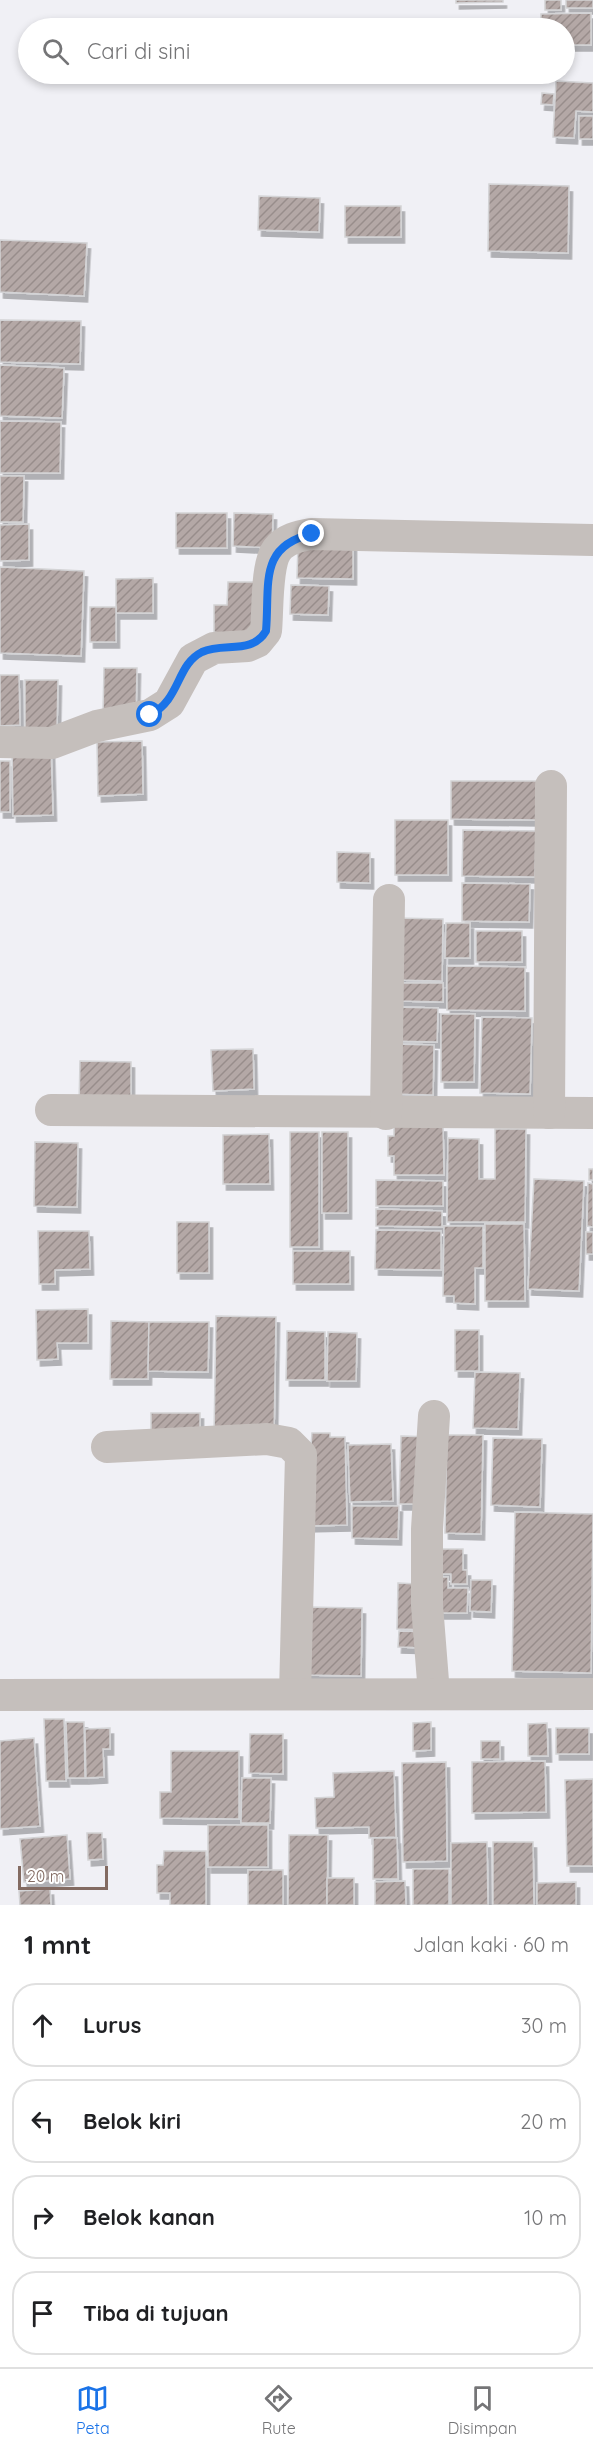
<!DOCTYPE html>
<html lang="id">
<meta charset="utf-8">
<style>
body{margin:0;font-family:Quicksand,sans-serif;background:#f2f2f2;color:#202124}
.scale{position:absolute;left:18px;bottom:15px;width:90px;box-sizing:border-box;padding-left:6px;border:3px solid #836b62;border-top:0;font-size:16px;line-height:21px;white-space:nowrap;color:#836b62;-webkit-text-stroke:4px #fff;paint-order:stroke}
.stop{position:absolute;width:18px;height:18px;margin:-14px;border:4px solid #1a73e8;border-radius:50%;background:#fff}
.stop.end{background:#1a73e8;border-color:#fff;box-shadow:0 2px 6px #0008}
.list{margin:0;padding:0;list-style:none}
h2{display:flex;justify-content:space-between;align-items:center;height:78px;margin:0;padding:0 24px;font-size:26px}
h2 small{font-size:20px;font-weight:400;color:#757577}
.list li{display:grid;grid-template-columns:39px 1fr auto;gap:18px;align-items:center;box-sizing:border-box;height:84px;margin:0 12px 12px;padding:0 12px;border:2px solid #e0e0e0;border-radius:24px}
.list b{display:block;font-size:22px;white-space:nowrap}
.list em{font-size:20px;font-style:normal;color:#757577}
.icon{flex:none;width:33px;height:33px;fill:none;stroke:currentColor;stroke-width:2;stroke-linecap:round;stroke-linejoin:round}
.map{position:relative;flex:none;width:593px;height:1905px;overflow:hidden}
.search{position:absolute;background:#fff;box-shadow:0 3px 9px #0003;left:18px;right:18px;top:18px;height:66px;display:flex;align-items:center;gap:15px;box-sizing:border-box;padding:0 21px;border-radius:33px;color:#757577;font-size:22px}
.sheet{height:462px;background:#fff}
nav{display:flex;justify-content:space-around;align-items:center;box-sizing:border-box;height:84px;border-top:2px solid #e0e0e0;background:#fff;font-size:16px;color:#757577}
nav a{display:grid;justify-items:center;gap:3px}
nav .on{color:#1a73e8}
.map>svg:first-child{display:block}
.building{fill:url(#building-hatch);stroke:#d3d3d5;stroke-width:1.5;filter:url(#shadow)}
.lines{fill:none;stroke-linecap:round;stroke-linejoin:round}
.minor{stroke:#c5bfbc;stroke-width:32}
.route{stroke:#1a73e8;stroke-width:8}
</style>
<div class="map">
<svg width="593" height="1905" viewBox="0 0 593 1905">
<defs>
<pattern id="building-hatch" width="6" height="6" patternUnits="userSpaceOnUse" patternTransform="scale(1.5)"><rect width="6" height="6" fill="#b4a8a6"/><path d="M-1 1l2-2M0 6l6-6M5 7l2-2" fill="none" stroke="#988d8b"/></pattern>
<filter id="shadow"><feDropShadow dx="3.5" dy="6" stdDeviation="0" flood-color="#0004"/></filter>
</defs>
<rect width="100%" height="100%" fill="#f0f0f5"/>
<g class="building">
<path d="M 456,0 L 503,0 L 503,2 L 456,3 Z"/>
<rect x="545" y="0" width="16" height="10"/>
<rect x="566" y="0" width="27" height="8"/>
<path d="M 591,13 L 591,45 L 564,45 L 564,28 L 541,28 L 541,14 Z"/>
<path d="M 556,81 L 593,83 L 593,112 L 576,111 L 574,138 L 553,137 Z"/>
<path d="M 542,93 L 554,94 L 553,105 L 541,104 Z"/>
<rect x="579" y="116" width="14" height="23"/>
<path d="M 489,184 L 569,186 L 568,253 L 488,251 Z"/>
<path d="M 259,196 L 320,198 L 319,232 L 258,230 Z"/>
<rect x="345" y="206" width="56" height="31"/>
<path d="M 0,240 L 87,243 L 84,296 L 0,292 Z"/>
<path d="M 0,320 L 81,321 L 80,364 L 0,362 Z"/>
<path d="M 0,365 L 64,368 L 62,418 L 0,416 Z"/>
<path d="M 0,421 L 61,422 L 60,473 L 0,473 Z"/>
<path d="M 0,476 L 24,476 L 23,522 L 0,522 Z"/>
<rect x="176" y="513" width="51" height="35"/>
<path d="M 234,513 L 273,514 L 272,548 L 233,546 Z"/>
<path d="M 29,524 L 29,560 L 0,561 L 0,525 Z"/>
<path d="M 298,543 L 353,544 L 353,579 L 297,578 Z"/>
<path d="M 0,567 L 84,571 L 81,656 L 0,653 Z"/>
<path d="M 153,578 L 153,613 L 116,613 L 116,579 Z"/>
<path d="M 228,582 L 261,582 L 252,642 L 214,632 L 214,605 L 227,605 Z"/>
<path d="M 291,585 L 329,586 L 328,615 L 290,614 Z"/>
<rect x="90" y="607" width="26" height="35"/>
<path d="M 104,668 L 137,668 L 136,713 L 103,712 Z"/>
<path d="M 0,675 L 19,675 L 20,725 L 0,726 Z"/>
<path d="M 25,680 L 58,680 L 57,728 L 25,728 Z"/>
<path d="M 142,741 L 143,794 L 98,796 L 97,742 Z"/>
<path d="M 51,747 L 53,815 L 13,816 L 12,748 Z"/>
<rect x="0" y="761" width="10" height="51"/>
<path d="M 451,781 L 537,781 L 536,820 L 451,819 Z"/>
<rect x="395" y="820" width="53" height="55"/>
<path d="M 463,830 L 536,831 L 535,877 L 462,876 Z"/>
<path d="M 337,852 L 370,853 L 370,883 L 337,882 Z"/>
<path d="M 462,883 L 530,884 L 529,922 L 462,921 Z"/>
<path d="M 394,918 L 443,919 L 442,981 L 393,980 Z"/>
<path d="M 446,923 L 470,923 L 470,958 L 445,958 Z"/>
<rect x="476" y="931" width="46" height="31"/>
<path d="M 447,966 L 525,967 L 525,1011 L 447,1010 Z"/>
<path d="M 400,983 L 443,983 L 443,1002 L 400,1001 Z"/>
<path d="M 390,1007 L 438,1008 L 437,1042 L 389,1041 Z"/>
<path d="M 441,1014 L 475,1014 L 474,1082 L 441,1082 Z"/>
<path d="M 482,1017 L 532,1018 L 530,1094 L 480,1093 Z"/>
<path d="M 391,1044 L 434,1045 L 433,1095 L 390,1094 Z"/>
<path d="M 253,1049 L 254,1089 L 213,1091 L 211,1050 Z"/>
<path d="M 80,1061 L 131,1062 L 131,1104 L 79,1104 Z"/>
<path d="M 394,1126 L 443,1126 L 444,1175 L 394,1175 L 394,1156 L 388,1156 L 388,1136 L 394,1136 Z"/>
<path d="M 495,1129 L 526,1129 L 525,1222 L 447,1222 L 448,1138 L 479,1139 L 479,1179 L 495,1179 Z"/>
<rect x="290" y="1132" width="29" height="115"/>
<rect x="322" y="1132" width="26" height="81"/>
<path d="M 269,1134 L 270,1184 L 223,1184 L 223,1135 Z"/>
<path d="M 35,1142 L 78,1143 L 77,1207 L 34,1206 Z"/>
<rect x="589" y="1169" width="4" height="11"/>
<path d="M 534,1179 L 584,1181 L 579,1291 L 528,1289 Z"/>
<path d="M 376,1180 L 443,1181 L 443,1206 L 376,1206 Z"/>
<path d="M 588,1183 L 593,1184 L 593,1227 L 587,1226 Z"/>
<path d="M 376,1209 L 442,1211 L 442,1227 L 376,1226 Z"/>
<rect x="177" y="1222" width="32" height="51"/>
<path d="M 485,1224 L 524,1224 L 525,1301 L 485,1301 Z"/>
<path d="M 444,1226 L 483,1226 L 483,1268 L 475,1268 L 475,1304 L 454,1303 L 454,1296 L 443,1296 Z"/>
<path d="M 376,1230 L 441,1231 L 441,1270 L 375,1269 Z"/>
<path d="M 38,1231 L 89,1231 L 90,1269 L 55,1270 L 55,1284 L 39,1284 Z"/>
<rect x="586" y="1232" width="7" height="22"/>
<rect x="293" y="1251" width="57" height="33"/>
<path d="M 88,1309 L 88,1343 L 57,1343 L 58,1359 L 37,1360 L 36,1310 Z"/>
<path d="M 216,1316 L 276,1317 L 274,1436 L 214,1435 Z"/>
<path d="M 111,1321 L 149,1322 L 148,1379 L 110,1379 Z"/>
<path d="M 149,1322 L 209,1322 L 208,1372 L 148,1371 Z"/>
<rect x="455" y="1330" width="24" height="41"/>
<path d="M 287,1331 L 325,1332 L 325,1380 L 286,1380 Z"/>
<path d="M 328,1332 L 357,1333 L 356,1381 L 327,1381 Z"/>
<path d="M 475,1372 L 520,1373 L 518,1429 L 473,1428 Z"/>
<rect x="151" y="1413" width="49" height="23"/>
<path d="M 312,1433 L 330,1433 L 330,1437 L 345,1437 L 347,1525 L 304,1526 Z"/>
<path d="M 447,1435 L 483,1435 L 481,1534 L 445,1533 Z"/>
<path d="M 401,1436 L 434,1437 L 433,1504 L 399,1504 Z"/>
<path d="M 493,1438 L 542,1439 L 540,1507 L 491,1505 Z"/>
<path d="M 391,1444 L 393,1501 L 350,1502 L 348,1445 Z"/>
<path d="M 352,1506 L 399,1506 L 398,1539 L 352,1538 Z"/>
<path d="M 515,1512 L 593,1514 L 591,1673 L 512,1671 Z"/>
<path d="M 441,1549 L 463,1549 L 463,1570 L 467,1570 L 467,1584 L 451,1584 L 451,1574 L 440,1574 Z"/>
<path d="M 440,1577 L 448,1577 L 448,1588 L 468,1588 L 467,1613 L 439,1613 Z"/>
<path d="M 471,1580 L 492,1580 L 491,1612 L 470,1611 Z"/>
<path d="M 398,1583 L 437,1585 L 435,1630 L 397,1629 Z"/>
<path d="M 304,1607 L 362,1608 L 361,1676 L 303,1675 Z"/>
<path d="M 399,1631 L 431,1632 L 431,1648 L 398,1647 Z"/>
<path d="M 44,1719 L 64,1719 L 66,1781 L 46,1781 Z"/>
<path d="M 66,1722 L 84,1722 L 85,1778 L 68,1778 Z"/>
<path d="M 431,1722 L 431,1750 L 413,1751 L 413,1723 Z"/>
<path d="M 547,1723 L 548,1756 L 528,1756 L 528,1724 Z"/>
<path d="M 110,1728 L 110,1749 L 103,1749 L 104,1777 L 86,1778 L 85,1729 Z"/>
<rect x="556" y="1728" width="33" height="26"/>
<path d="M 250,1734 L 283,1734 L 283,1774 L 249,1773 Z"/>
<path d="M 34,1738 L 40,1826 L 0,1829 L 0,1741 Z"/>
<rect x="481" y="1741" width="19" height="18"/>
<path d="M 171,1751 L 239,1751 L 239,1819 L 160,1818 L 160,1792 L 171,1792 Z"/>
<path d="M 545,1761 L 546,1812 L 472,1813 L 472,1762 Z"/>
<path d="M 446,1762 L 447,1861 L 403,1862 L 402,1763 Z"/>
<path d="M 394,1771 L 396,1837 L 369,1838 L 369,1827 L 316,1828 L 315,1798 L 334,1797 L 333,1773 Z"/>
<path d="M 242,1778 L 271,1778 L 270,1823 L 241,1823 Z"/>
<path d="M 593,1779 L 593,1866 L 567,1866 L 565,1780 Z"/>
<rect x="208" y="1825" width="60" height="42"/>
<path d="M 87,1833 L 102,1833 L 103,1859 L 88,1860 Z"/>
<path d="M 67,1835 L 70,1879 L 24,1882 L 20,1839 Z"/>
<path d="M 289,1835 L 328,1835 L 327,1905 L 288,1905 Z"/>
<path d="M 373,1838 L 397,1838 L 398,1879 L 373,1879 Z"/>
<path d="M 487,1842 L 488,1905 L 451,1905 L 451,1843 Z"/>
<path d="M 493,1842 L 533,1842 L 534,1905 L 493,1905 Z"/>
<path d="M 164,1851 L 206,1851 L 206,1905 L 170,1905 L 170,1893 L 157,1893 L 157,1865 L 163,1865 Z"/>
<rect x="413" y="1869" width="36" height="36"/>
<rect x="248" y="1870" width="35" height="35"/>
<rect x="327" y="1878" width="27" height="27"/>
<path d="M 405,1881 L 406,1905 L 375,1905 L 375,1882 Z"/>
<path d="M 576,1882 L 576,1905 L 537,1905 L 537,1883 Z"/>
<path d="M 50,1889 L 51,1905 L 20,1905 L 19,1891 Z"/>
</g>
<g class="lines">
<g class="minor">
<path d="M 0,742 L 52,743 L 97,726 L 150,715 L 169,703 L 193,659 L 214,648 L 248,646 L 257,642 L 266,631 C 268,611 266,565 277,550 C 285,539 299,536 311,534 L 593,540"/>
<path d="M 51,1110 L 593,1113"/>
<path d="M 549,1113 L 551,786"/>
<path d="M 386,1114 L 389,900"/>
<path d="M 434,1416 L 427,1529 L 427,1605 L 434,1694"/>
<path d="M 107,1447 L 267,1439 L 289,1443 L 301,1455 L 295,1694"/>
<path d="M 0,1695 L 593,1694"/>
</g>
</g>
<g class="lines">
<path class="route" d="M 150,715 C 181,699 176,665 202,652 C 224,642 252,655 266,631 C 270,585 258,546 312,534"/>
</g>
</svg>
<div class="scale">20 m</div>
<div class="stop" style="left:150px;top:715px"></div>
<div class="stop end" style="left:312px;top:534px"></div>
<div class="search"><svg class="icon" aria-label="search" viewBox="0 0 24 24"><circle cx="10" cy="10" r="6"/><path d="M15 15l6 6"/></svg>Cari di sini</div>
</div>
<section class="sheet">
<h2>1 mnt<small>Jalan kaki · 60 m</small></h2>
<ul class="list">
<li><svg class="icon" aria-label="ahead" viewBox="0 0 24 24"><path d="M12 20V5M6 11l6-6 6 6"/></svg><div><b>Lurus</b></div><em>30 m</em></li>
<li><svg class="icon" aria-label="left" viewBox="0 0 24 24"><path d="M17 20v-9H6M10 6l-5 5 5 5"/></svg><div><b>Belok kiri</b></div><em>20 m</em></li>
<li><svg class="icon" aria-label="right" viewBox="0 0 24 24"><path d="M7 20v-9h11M14 6l5 5-5 5"/></svg><div><b>Belok kanan</b></div><em>10 m</em></li>
<li><svg class="icon" aria-label="arrive" viewBox="0 0 24 24"><path d="M6 21V4h12l-3 4 3 4H6"/></svg><div><b>Tiba di tujuan</b></div></li>
</ul>
</section>
<nav>
<a class="on"><svg class="icon" aria-label="map" viewBox="0 0 24 24"><path d="M3 6l6-2 6 2 6-2v14l-6 2-6-2-6 2zM9 4v14M15 6v14"/></svg>Peta</a>
<a><svg class="icon" aria-label="directions" viewBox="0 0 24 24"><path d="M12 3l9 9-9 9-9-9zM9 14v-3h6M13 9l2 2-2 2"/></svg>Rute</a>
<a><svg class="icon" aria-label="saved" viewBox="0 0 24 24"><path d="M7 4h10v16l-5-4-5 4z"/></svg>Disimpan</a>
</nav>
